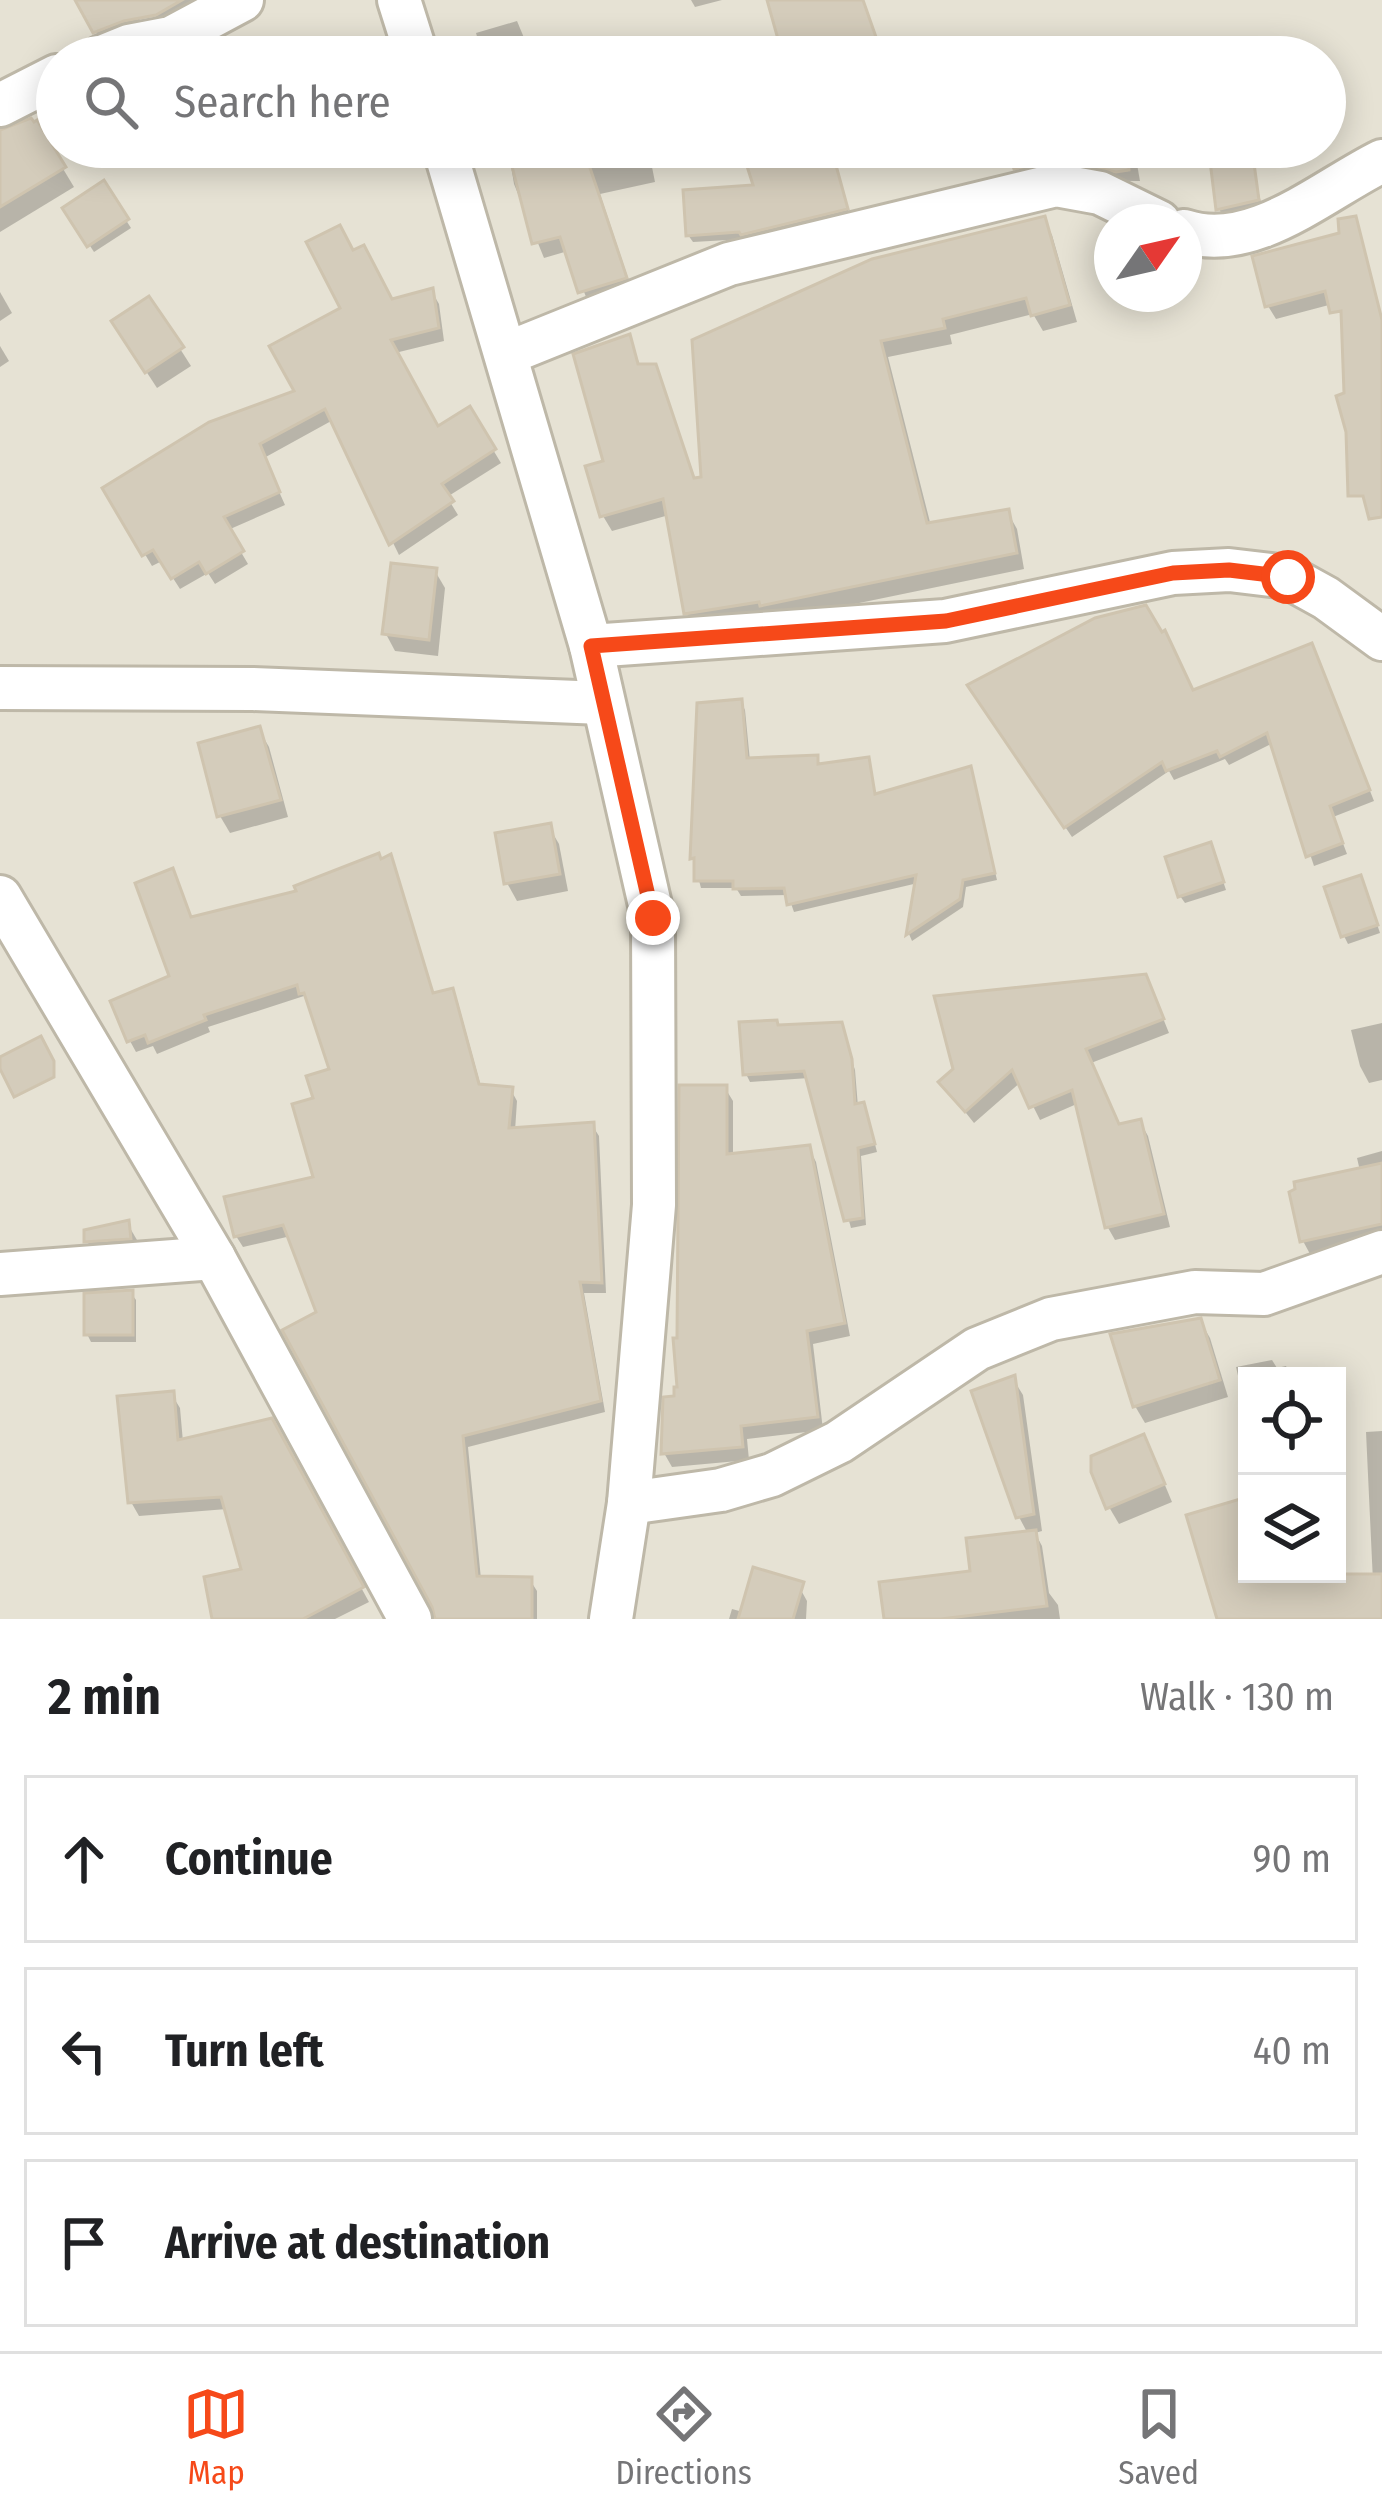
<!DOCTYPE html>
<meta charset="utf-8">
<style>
body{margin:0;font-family:"Fira Sans Condensed",sans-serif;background:#f6f6f6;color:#202124}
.controls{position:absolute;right:36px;bottom:36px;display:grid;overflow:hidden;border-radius:0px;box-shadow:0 6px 30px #0003}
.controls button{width:108px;height:108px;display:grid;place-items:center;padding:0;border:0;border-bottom:3px solid #e0e0e0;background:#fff;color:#202124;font:60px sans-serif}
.compass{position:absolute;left:1094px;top:204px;width:108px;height:108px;border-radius:50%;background:#fff;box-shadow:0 6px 30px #0003;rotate:56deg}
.stop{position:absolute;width:36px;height:36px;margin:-27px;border:9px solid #f64919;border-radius:50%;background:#fff}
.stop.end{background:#f64919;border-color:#fff;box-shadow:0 3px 12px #0008}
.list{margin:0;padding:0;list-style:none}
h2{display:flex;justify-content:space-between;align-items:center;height:156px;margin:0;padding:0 48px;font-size:51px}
h2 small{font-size:39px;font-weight:400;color:#757577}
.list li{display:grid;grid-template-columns:78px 1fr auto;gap:36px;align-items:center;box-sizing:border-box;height:168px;margin:0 24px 24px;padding:0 24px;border:3px solid #e0e0e0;border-radius:0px}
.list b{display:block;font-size:45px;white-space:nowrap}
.list em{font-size:39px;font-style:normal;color:#757577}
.icon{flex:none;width:66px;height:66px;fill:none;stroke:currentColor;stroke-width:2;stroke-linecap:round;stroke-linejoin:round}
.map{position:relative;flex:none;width:1382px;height:1619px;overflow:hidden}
.search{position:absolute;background:#fff;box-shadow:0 6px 30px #0003;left:36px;right:36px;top:36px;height:132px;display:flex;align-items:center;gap:30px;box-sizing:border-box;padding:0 42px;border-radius:66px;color:#757577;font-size:45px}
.sheet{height:732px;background:#fff}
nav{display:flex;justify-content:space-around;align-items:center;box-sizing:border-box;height:168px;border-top:3px solid #e0e0e0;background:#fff;font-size:33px;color:#757577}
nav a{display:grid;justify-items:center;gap:6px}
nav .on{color:#f64919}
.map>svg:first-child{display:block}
.residential{fill:#e6e2d4;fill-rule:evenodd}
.shadow{fill:#0003}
.building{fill:#d4ccbb;stroke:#cfc4af;stroke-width:3}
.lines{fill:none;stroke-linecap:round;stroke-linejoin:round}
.street-casing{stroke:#beb8a8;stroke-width:48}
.street{stroke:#fff;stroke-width:42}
.route{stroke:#f64919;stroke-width:15}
</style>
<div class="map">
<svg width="1382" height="1619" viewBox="0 0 1382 1619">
<rect width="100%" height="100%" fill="#f2efe6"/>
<path class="residential" d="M 0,0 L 1382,0 L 1382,1619 L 0,1619 ZM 57,57 L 1325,57 L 1325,147 L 57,147 ZM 1112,222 L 1184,222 L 1184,294 L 1112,294 ZM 1247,1376 L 1337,1376 L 1337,1574 L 1247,1574 Z"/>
<g class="shadow">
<path d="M 87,0 L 129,0 L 143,26 L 100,39 L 80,4 Z"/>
<path d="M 146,0 L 192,0 L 195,6 L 159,22 Z"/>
<path d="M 691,0 L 722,0 L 695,7 Z"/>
<path d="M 517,21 L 532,57 L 483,57 L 476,33 Z"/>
<path d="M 311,37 L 323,57 L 278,57 Z"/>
<path d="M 1025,37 L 1035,57 L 987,57 L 986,52 Z"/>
<path d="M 687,47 L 692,57 L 638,57 Z"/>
<path d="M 36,124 L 74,187 L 0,232 L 0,134 Z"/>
<path d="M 508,147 L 648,147 L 655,182 L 600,194 L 633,293 L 590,307 L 568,251 L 544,258 L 514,184 Z"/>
<path d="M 810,147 L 831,150 L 850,217 L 746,239 L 693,242 L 688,235 Z"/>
<path d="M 1010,147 L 1134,147 L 1140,181 L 1023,180 Z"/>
<path d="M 1251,159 L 1262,207 L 1223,216 L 1219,209 Z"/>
<path d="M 103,184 L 131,228 L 94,252 L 66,209 Z"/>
<path d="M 1043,219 L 1052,235 L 1077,322 L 1043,331 L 1033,314 L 950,335 L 952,344 L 888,357 L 931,526 L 1008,513 L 1017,529 L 1024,569 L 772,621 L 696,629 L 687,613 L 669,515 L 612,531 L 603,516 L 606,463 L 628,337 L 641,367 L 654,367 L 663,383 L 696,481 L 704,479 L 695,341 Z"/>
<path d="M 1336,237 L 1382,386 L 1382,440 L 1344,301 L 1276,319 L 1268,306 Z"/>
<path d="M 352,253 L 391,302 L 432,292 L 439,304 L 444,341 L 395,353 L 437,430 L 469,410 L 501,463 L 447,497 L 458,515 L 399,555 L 333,420 L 264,458 L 285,505 L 228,530 L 248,564 L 215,584 L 208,573 L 180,589 L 162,561 L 152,566 L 106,489 L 298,392 L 344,309 Z"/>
<path d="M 0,292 L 12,313 L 0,321 Z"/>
<path d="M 149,300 L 191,366 L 157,388 L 125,339 Z"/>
<path d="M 0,346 L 9,361 L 0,367 Z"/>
<path d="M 435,571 L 445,588 L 438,656 L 395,651 L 386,634 Z"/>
<path d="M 1317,657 L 1374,801 L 1333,817 L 1347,854 L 1314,866 L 1273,743 L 1229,765 L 1225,759 L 1174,780 L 1169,771 L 1072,837 L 977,696 L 1193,693 Z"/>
<path d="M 741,702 L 745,710 L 750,761 L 816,758 L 821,766 L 867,760 L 876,797 L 970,769 L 997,880 L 966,887 L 963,907 L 912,941 L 909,934 L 918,883 L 794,912 L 788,895 L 741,896 L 736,888 L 701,888 L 693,858 Z"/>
<path d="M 259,730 L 269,747 L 288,817 L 230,833 L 220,816 Z"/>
<path d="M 549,827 L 559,844 L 568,891 L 517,901 L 507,883 Z"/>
<path d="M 1214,854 L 1226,890 L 1185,903 L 1180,896 Z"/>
<path d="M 390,858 L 434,996 L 451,991 L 458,1003 L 481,1087 L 511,1090 L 517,1101 L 515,1131 L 592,1125 L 599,1136 L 606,1293 L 584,1293 L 605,1412 L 468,1447 L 481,1579 L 530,1580 L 537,1591 L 537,1619 L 436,1619 L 435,1606 L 291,1236 L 243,1247 L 236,1236 L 317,1179 L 317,1100 L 333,1071 L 304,996 L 208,1027 L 210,1032 L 157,1054 L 153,1046 L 136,1052 L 130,1041 L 173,978 L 192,920 L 300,893 Z"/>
<path d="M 1364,886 L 1380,933 L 1348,944 L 1344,936 Z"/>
<path d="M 1152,991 L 1169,1033 L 1091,1063 L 1119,1127 L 1140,1122 L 1148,1136 L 1170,1227 L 1115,1240 L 1107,1226 L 1079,1103 L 1040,1120 L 1021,1082 L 974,1123 L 942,1083 Z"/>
<path d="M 1382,1023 L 1382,1080 L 1369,1083 L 1360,1066 L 1351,1030 Z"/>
<path d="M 840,1025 L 855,1070 L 858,1107 L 867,1113 L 877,1152 L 861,1156 L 866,1225 L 851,1228 L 809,1078 L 750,1082 L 746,1074 L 779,1028 Z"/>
<path d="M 725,1088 L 733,1101 L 733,1157 L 809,1148 L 816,1162 L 850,1336 L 813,1344 L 823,1430 L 747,1439 L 749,1460 L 672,1467 L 664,1453 L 680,1390 L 680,1340 Z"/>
<path d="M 1382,1151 L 1382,1240 L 1310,1254 L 1303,1241 L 1360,1171 L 1357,1158 Z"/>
<path d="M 127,1223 L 137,1240 L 139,1255 L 97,1258 L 87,1241 Z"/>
<path d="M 131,1293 L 136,1300 L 136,1342 L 91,1342 L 87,1334 Z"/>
<path d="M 1200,1321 L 1210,1338 L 1228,1397 L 1145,1423 L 1135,1406 Z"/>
<path d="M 1272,1360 L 1277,1368 L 1286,1366 L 1291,1376 L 1247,1376 L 1247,1415 L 1236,1367 Z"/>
<path d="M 1013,1379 L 1023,1395 L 1042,1531 L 1035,1533 L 1042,1546 L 1049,1593 L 1058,1605 L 1060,1619 L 887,1619 L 973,1573 L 1028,1534 L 1019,1517 Z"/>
<path d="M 172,1395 L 180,1408 L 183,1442 L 270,1421 L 369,1602 L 335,1619 L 215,1619 L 245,1571 L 227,1509 L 139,1516 L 131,1502 Z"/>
<path d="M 1382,1431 L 1382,1619 L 1248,1619 L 1244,1599 L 1247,1504 L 1247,1574 L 1373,1582 L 1366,1432 Z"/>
<path d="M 1152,1454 L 1172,1502 L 1119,1524 L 1109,1507 Z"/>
<path d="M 797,1583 L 807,1601 L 806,1619 L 729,1619 L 732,1609 L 743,1612 Z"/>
</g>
<g class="building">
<path d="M 75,0 L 182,0 L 156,15 L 124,21 L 93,33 Z"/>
<path d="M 767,0 L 863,0 L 883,57 L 783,57 Z"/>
<path d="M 31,118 L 34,122 L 37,120 L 66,167 L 0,207 L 0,130 Z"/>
<path d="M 507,147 L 583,147 L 627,278 L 578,293 L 560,237 L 532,244 Z"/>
<path d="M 800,147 L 831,147 L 848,209 L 741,235 L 739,232 L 686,236 L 683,190 L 753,185 L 746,163 Z"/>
<path d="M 1006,147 L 1128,147 L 1129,170 L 1116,172 L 1060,160 L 1014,169 Z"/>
<path d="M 1253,156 L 1259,200 L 1216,210 L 1210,161 Z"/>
<path d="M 104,180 L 129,219 L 87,247 L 62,208 Z"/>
<path d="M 1045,216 L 1070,305 L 1031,316 L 1026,298 L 943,319 L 945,328 L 881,341 L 927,523 L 1009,509 L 1017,553 L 760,606 L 759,602 L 684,614 L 663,499 L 600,517 L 585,466 L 603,461 L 573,354 L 630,334 L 638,364 L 656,364 L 694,478 L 701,477 L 692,340 L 872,259 Z"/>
<path d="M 1356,216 L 1382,320 L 1382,517 L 1369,519 L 1363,496 L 1348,496 L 1346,432 L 1336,396 L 1344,393 L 1341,311 L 1330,313 L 1325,291 L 1265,307 L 1252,256 L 1339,233 L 1338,219 Z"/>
<path d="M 340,225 L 353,250 L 364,245 L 392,299 L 433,288 L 439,328 L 391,340 L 438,426 L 470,406 L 496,449 L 442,484 L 454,501 L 389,545 L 325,409 L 260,444 L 280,492 L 224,517 L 244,551 L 206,574 L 199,562 L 171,579 L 153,550 L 142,556 L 102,488 L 209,422 L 294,391 L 269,346 L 340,308 L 306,242 Z"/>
<path d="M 149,296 L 184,347 L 145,373 L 111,321 Z"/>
<path d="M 391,563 L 437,568 L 429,640 L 382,634 Z"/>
<path d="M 1146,605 L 1162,632 L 1165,630 L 1193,690 L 1312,643 L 1370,790 L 1330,806 L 1343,843 L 1306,857 L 1267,733 L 1220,757 L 1217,751 L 1166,771 L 1162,762 L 1064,828 L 967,685 L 1095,618 Z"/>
<path d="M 742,699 L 747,758 L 818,755 L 818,764 L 869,757 L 875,794 L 971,766 L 995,873 L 963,880 L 960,899 L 906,935 L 916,875 L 787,905 L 784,888 L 733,889 L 733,881 L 694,881 L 694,858 L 690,859 L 697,703 Z"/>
<path d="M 260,726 L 281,800 L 217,817 L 198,743 Z"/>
<path d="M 551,823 L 560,874 L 504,884 L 495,833 Z"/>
<path d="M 1211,842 L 1224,882 L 1178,897 L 1165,857 Z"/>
<path d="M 379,853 L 381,859 L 391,854 L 433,993 L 453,988 L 479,1084 L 513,1087 L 509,1128 L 594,1122 L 602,1283 L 580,1282 L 601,1401 L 463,1436 L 477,1576 L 532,1577 L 532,1619 L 435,1619 L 432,1607 L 282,1330 L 316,1312 L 283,1225 L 234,1237 L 224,1197 L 313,1177 L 292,1104 L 313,1098 L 306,1076 L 329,1069 L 304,993 L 299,994 L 297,985 L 204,1015 L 206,1020 L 148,1043 L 145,1035 L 127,1042 L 110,1001 L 169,976 L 135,883 L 173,868 L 191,917 L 296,891 L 294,886 Z"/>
<path d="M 1361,875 L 1378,925 L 1341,937 L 1324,887 Z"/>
<path d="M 1146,974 L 1164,1019 L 1086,1049 L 1119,1124 L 1141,1119 L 1164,1214 L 1105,1228 L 1072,1090 L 1029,1108 L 1012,1070 L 965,1112 L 938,1082 L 953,1069 L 934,996 Z"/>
<path d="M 777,1020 L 778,1025 L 842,1022 L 852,1059 L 855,1104 L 864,1102 L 875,1144 L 858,1148 L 863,1218 L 844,1221 L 804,1071 L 743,1075 L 739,1022 Z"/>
<path d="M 41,1036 L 54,1061 L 54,1077 L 14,1097 L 0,1069 L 0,1057 Z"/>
<path d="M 679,1085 L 727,1085 L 727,1154 L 810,1145 L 845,1323 L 807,1331 L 818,1417 L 741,1426 L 743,1447 L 661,1454 L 663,1397 L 674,1396 L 674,1387 L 677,1387 L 673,1338 L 677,1338 Z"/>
<path d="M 1382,1163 L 1382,1224 L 1300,1242 L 1289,1192 L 1295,1189 L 1294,1182 Z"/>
<path d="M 129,1220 L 131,1239 L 84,1242 L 84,1230 Z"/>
<path d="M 133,1290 L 133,1335 L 84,1335 L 84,1293 Z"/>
<path d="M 1201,1318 L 1220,1380 L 1133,1407 L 1110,1334 Z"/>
<path d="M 1015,1375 L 1034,1514 L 1016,1518 L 971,1391 Z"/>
<path d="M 174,1391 L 178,1440 L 272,1418 L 364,1587 L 303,1619 L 212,1619 L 204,1577 L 241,1569 L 221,1497 L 128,1503 L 117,1396 Z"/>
<path d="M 1144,1434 L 1165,1484 L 1106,1509 L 1091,1472 L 1091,1456 Z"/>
<path d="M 1247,1497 L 1247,1574 L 1382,1574 L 1382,1619 L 1217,1619 L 1186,1515 Z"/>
<path d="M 1036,1530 L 1047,1606 L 941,1619 L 884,1619 L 879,1582 L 970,1571 L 966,1538 Z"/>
<path d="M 753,1567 L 804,1582 L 793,1619 L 738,1619 Z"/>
</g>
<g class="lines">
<g class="street-casing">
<g id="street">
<path d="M 399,0 L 417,57"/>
<path d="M 102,57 L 129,46 L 171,38 L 242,0"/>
<path d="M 0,105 L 57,76"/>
<path d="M 444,147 L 591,646 L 653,918 L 654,1205 L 629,1503 L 611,1619"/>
<path d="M 1184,231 C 1252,254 1323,190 1382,161"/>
<path d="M 508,353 L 729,264 L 1056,185 L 1100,193 L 1159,222"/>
<path d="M 591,646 L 945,621 L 1173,573 L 1229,570 L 1288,577 L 1326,598 L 1382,639"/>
<path d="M 0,688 L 253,689 L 603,703"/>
<path d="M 0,897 L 214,1258 L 410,1619"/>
<path d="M 0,1274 L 214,1258"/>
<path d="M 629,1503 L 721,1490 L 772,1475 L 839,1442 L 977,1349 L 1051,1319 L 1195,1292 L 1264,1294 L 1382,1252"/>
</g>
</g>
<use href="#street" class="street"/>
</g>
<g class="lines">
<path class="route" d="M 653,918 L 591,646 L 946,621 L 1173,573 L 1229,570 L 1288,577"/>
</g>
</svg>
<div class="controls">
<button><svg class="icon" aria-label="locate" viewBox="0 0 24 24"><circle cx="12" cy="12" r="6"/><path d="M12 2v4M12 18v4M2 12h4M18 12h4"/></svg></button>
<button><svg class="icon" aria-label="layers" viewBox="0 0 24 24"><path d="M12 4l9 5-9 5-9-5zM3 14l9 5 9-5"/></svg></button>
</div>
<svg class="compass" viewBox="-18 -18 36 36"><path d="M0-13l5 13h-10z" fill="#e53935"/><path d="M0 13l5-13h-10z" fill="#757577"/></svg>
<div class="stop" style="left:1288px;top:577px"></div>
<div class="stop end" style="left:653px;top:918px"></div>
<div class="search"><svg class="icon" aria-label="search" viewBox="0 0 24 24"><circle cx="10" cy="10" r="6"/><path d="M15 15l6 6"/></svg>Search here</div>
</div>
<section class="sheet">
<h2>2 min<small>Walk · 130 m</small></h2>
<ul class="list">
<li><svg class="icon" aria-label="ahead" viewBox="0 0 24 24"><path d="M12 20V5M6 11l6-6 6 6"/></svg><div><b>Continue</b></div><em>90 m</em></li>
<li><svg class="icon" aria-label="left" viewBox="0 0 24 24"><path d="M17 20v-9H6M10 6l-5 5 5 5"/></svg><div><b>Turn left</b></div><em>40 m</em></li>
<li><svg class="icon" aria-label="arrive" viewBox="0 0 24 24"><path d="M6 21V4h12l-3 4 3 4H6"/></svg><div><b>Arrive at destination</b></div></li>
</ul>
</section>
<nav>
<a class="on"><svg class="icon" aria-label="map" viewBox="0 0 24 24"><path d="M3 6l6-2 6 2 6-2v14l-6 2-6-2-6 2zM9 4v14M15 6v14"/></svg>Map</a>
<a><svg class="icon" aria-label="directions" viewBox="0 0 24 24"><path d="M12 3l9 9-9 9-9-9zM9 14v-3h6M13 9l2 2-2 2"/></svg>Directions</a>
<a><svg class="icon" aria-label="saved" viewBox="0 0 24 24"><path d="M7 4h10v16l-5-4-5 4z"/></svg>Saved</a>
</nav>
